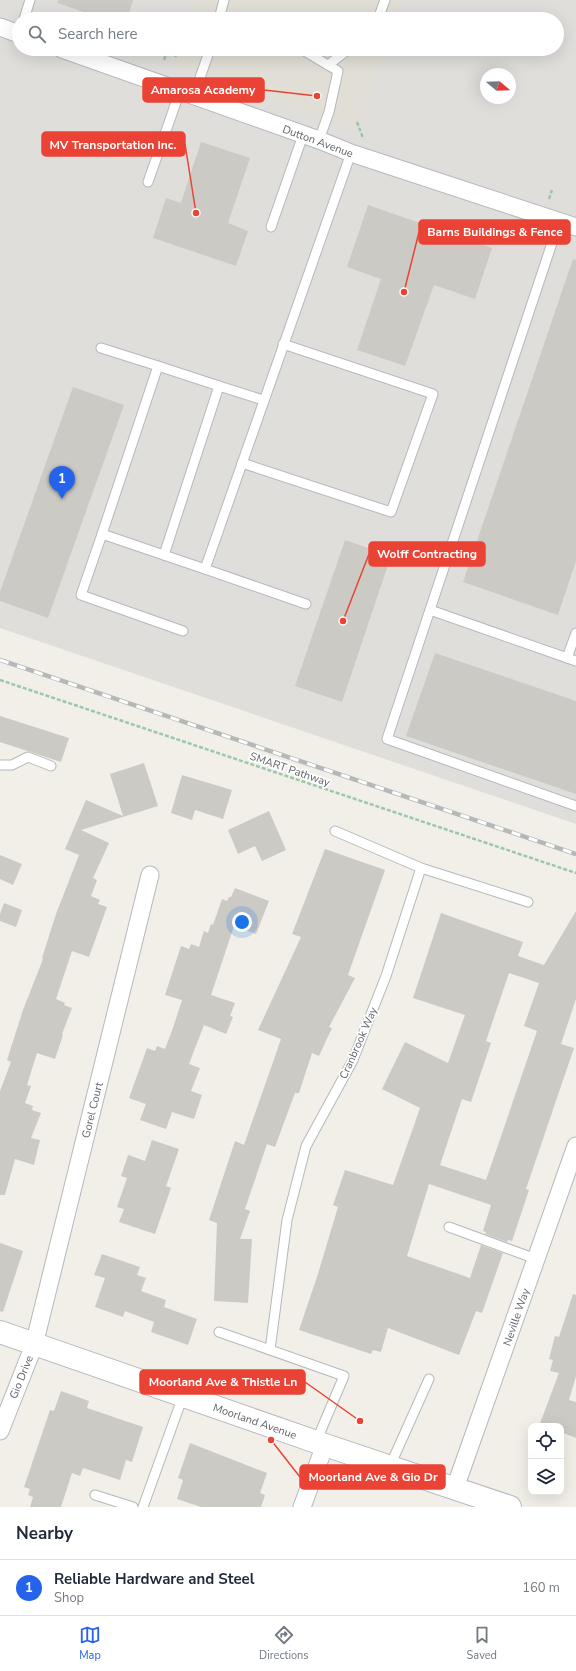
<!DOCTYPE html>
<style>
body{margin:0;font-family:"Nunito Sans",sans-serif;background:#f6f6f7;color:#1f2937}
.controls{position:absolute;right:12px;bottom:12px;display:grid;overflow:hidden;border-radius:8px;box-shadow:0 4px 16px #0002}
.controls button{width:36px;height:36px;display:grid;place-items:center;padding:0;border:0;border-bottom:1px solid #e0e1e3;background:#fff;color:#1f2937;font:20px sans-serif}
.compass{position:absolute;left:480px;top:68px;width:36px;height:36px;border-radius:50%;background:#fff;box-shadow:0 4px 16px #0002;rotate:109deg}
.you{position:absolute;left:242px;top:922px;width:14px;height:14px;margin:-10px;border:3px solid #fff;border-radius:50%;background:#1a73e8;box-shadow:0 0 0 6px #1a73e833}
.badge{display:grid;place-items:center;width:26px;height:26px;border-radius:50%;background:#2563eb;color:#fff;font-size:13px;font-weight:700}
.pin{position:absolute;translate:-50% -33px;filter:drop-shadow(0 1px 2px #0008)}
.pin::after{content:'';position:absolute;top:21px;width:14px;height:12px;background:inherit;clip-path:polygon(0 0,100% 0,50% 100%)}
.list{margin:0;padding:0;list-style:none}
h2{display:flex;justify-content:space-between;align-items:center;height:52px;margin:0;padding:0 16px;font-size:17px}
h2 small{font-size:13px;font-weight:400;color:#747a83}
.list li{display:grid;grid-template-columns:26px 1fr auto;gap:12px;align-items:center;box-sizing:border-box;height:56px;padding:0 16px;border-top:1px solid #e0e1e3}
.list b{display:block;font-size:15px;white-space:nowrap}
.list p{margin:0;font-size:13px;white-space:nowrap;color:#747a83}
.list em{font-size:13px;font-style:normal;color:#747a83}
.icon{flex:none;width:22px;height:22px;fill:none;stroke:currentColor;stroke-width:2;stroke-linecap:round;stroke-linejoin:round}
.map{position:relative;flex:none;width:576px;height:1507px;overflow:hidden}
.search{position:absolute;background:#fff;box-shadow:0 4px 16px #0002;left:12px;right:12px;top:12px;height:44px;display:flex;align-items:center;gap:10px;box-sizing:border-box;padding:0 14px;border-radius:22px;color:#747a83;font-size:15px}
.sheet{height:108px;background:#fff}
nav{display:flex;justify-content:space-around;align-items:center;box-sizing:border-box;height:56px;border-top:1px solid #e0e1e3;background:#fff;font-size:11px;color:#747a83}
nav a{display:grid;justify-items:center;gap:2px}
nav .on{color:#2563eb}
.map>svg:first-child{display:block}
.industrial{fill:#e0deda;fill-rule:evenodd}
.education{fill:#e1ded6}
.building{fill:#cccac5;fill-rule:evenodd}
.lines{fill:none;stroke-linecap:round;stroke-linejoin:round}
.service-casing{stroke:#b5b8bc;stroke-width:11}
.minor-casing{stroke:#b5b8bc;stroke-width:19}
.tertiary-casing{stroke:#b5b8bc;stroke-width:24}
.path{stroke:#9cc7a9;stroke-width:2.5;stroke-dasharray:4 2;stroke-linecap:butt}
.service{stroke:#fff;stroke-width:9}
.minor{stroke:#fff;stroke-width:17}
.tertiary{stroke:#fff;stroke-width:22}
.rail-casing{stroke:#b6b7b8;stroke-width:4.5}
.rail{stroke:#fff;stroke-width:3;stroke-dasharray:9;stroke-linecap:butt}
.labels{text-anchor:middle;stroke-width:3.5;stroke-linejoin:round;paint-order:stroke}
.street-label{font-size:11px;fill:#5f6368;stroke:#fff}
.leader{fill:none;stroke:#ea4335;stroke-width:1.5}
.callout-dot{fill:#ea4335;stroke:#fff;stroke-width:1.5}
.callout{fill:#ea4335;stroke:#ea4335;stroke-width:1.5}
.callout-label{font-size:12px;text-anchor:middle;font-weight:bold;fill:#fff}
</style>
<div class="map">
<svg width="576" height="1507" viewBox="0 0 576 1507">
<rect width="100%" height="100%" fill="#f1efe8"/>
<path class="industrial" d="M 0,0 L 576,0 L 576,824 L 0,628 ZM 19,19 L 557,19 L 557,49 L 19,49 ZM 486,74 L 510,74 L 510,98 L 486,98 Z"/>
<g class="education">
<path d="M 193,0 L 402,0 L 395,19 L 187,19 Z"/>
<path d="M 176,49 L 385,49 L 357,129 L 171,64 Z"/>
</g>
<g class="building">
<path d="M 58,0 L 133,0 L 127,19 L 105,19 L 57,3 Z"/>
<path d="M 201,142 L 250,158 L 228,223 L 248,231 L 236,266 L 153,238 L 166,198 L 181,203 Z"/>
<path d="M 368,205 L 492,248 L 475,299 L 434,285 L 405,366 L 357,350 L 381,279 L 347,267 Z"/>
<path d="M 573,259 L 576,260 L 576,561 L 558,615 L 463,582 Z"/>
<path d="M 73,387 L 124,405 L 48,618 L 0,601 L 0,592 Z"/>
<path d="M 345,540 L 391,556 L 342,702 L 295,686 Z"/>
<path d="M 435,653 L 576,701 L 576,794 L 406,736 Z"/>
<path d="M 0,716 L 69,738 L 61,762 L 0,742 Z"/>
<path d="M 144,763 L 158,806 L 81,830 L 109,843 L 93,878 L 97,880 L 91,896 L 100,900 L 98,904 L 107,907 L 89,957 L 72,951 L 56,999 L 65,1003 L 64,1005 L 72,1008 L 62,1034 L 63,1035 L 55,1059 L 37,1053 L 27,1085 L 31,1086 L 25,1103 L 33,1106 L 32,1110 L 41,1113 L 31,1138 L 40,1140 L 34,1165 L 15,1159 L 5,1195 L 0,1195 L 0,1091 L 11,1062 L 7,1060 L 23,1010 L 43,959 L 42,958 L 56,914 L 79,855 L 65,849 L 86,800 L 123,816 L 110,774 Z"/>
<path d="M 182,775 L 232,790 L 223,819 L 195,810 L 192,820 L 171,813 Z"/>
<path d="M 269,811 L 286,850 L 262,861 L 255,846 L 238,854 L 228,830 Z"/>
<path d="M 325,849 L 385,870 L 348,975 L 355,978 L 329,1027 L 332,1028 L 319,1056 L 312,1053 L 299,1093 L 295,1093 L 275,1147 L 267,1144 L 245,1209 L 250,1211 L 240,1239 L 252,1239 L 248,1303 L 214,1301 L 217,1223 L 209,1220 L 235,1141 L 244,1145 L 281,1039 L 258,1030 L 301,937 L 292,934 Z"/>
<path d="M 0,855 L 22,864 L 13,885 L 0,879 Z"/>
<path d="M 235,888 L 269,901 L 256,934 L 234,926 L 211,995 L 235,1003 L 230,1016 L 233,1017 L 226,1034 L 204,1025 L 189,1064 L 200,1068 L 191,1091 L 202,1095 L 194,1119 L 172,1112 L 166,1129 L 140,1120 L 146,1104 L 129,1098 L 147,1048 L 155,1051 L 157,1046 L 165,1049 L 174,1025 L 182,1000 L 165,995 L 181,946 L 189,949 L 191,944 L 199,947 L 204,931 L 208,933 L 211,924 L 213,925 L 222,899 L 227,901 L 229,897 L 231,897 Z"/>
<path d="M 4,903 L 22,910 L 16,927 L 0,921 L 0,914 Z"/>
<path d="M 576,911 L 576,999 L 561,1044 L 574,1048 L 526,1189 L 529,1190 L 512,1241 L 508,1240 L 507,1242 L 485,1234 L 486,1232 L 483,1231 L 491,1205 L 429,1184 L 407,1256 L 470,1278 L 481,1245 L 503,1253 L 482,1313 L 476,1311 L 459,1355 L 388,1328 L 381,1352 L 373,1350 L 371,1354 L 299,1330 L 317,1277 L 338,1207 L 333,1205 L 345,1170 L 393,1185 L 420,1108 L 382,1089 L 405,1042 L 448,1063 L 465,1015 L 413,998 L 441,913 L 523,942 L 518,956 L 544,965 ZM 509,973 L 539,983 L 524,1026 L 537,1031 L 486,1180 L 440,1165 L 462,1099 L 471,1102 L 491,1043 L 486,1041 Z"/>
<path d="M 152,1140 L 179,1149 L 166,1186 L 171,1188 L 155,1234 L 119,1222 L 124,1209 L 117,1207 L 127,1178 L 121,1176 L 128,1155 L 145,1161 Z"/>
<path d="M 0,1243 L 23,1251 L 3,1312 L 0,1311 Z"/>
<path d="M 102,1254 L 140,1267 L 137,1275 L 146,1278 L 141,1291 L 166,1300 L 164,1307 L 197,1319 L 188,1345 L 151,1332 L 154,1322 L 125,1311 L 123,1317 L 95,1307 L 105,1278 L 94,1275 Z"/>
<path d="M 573,1294 L 576,1295 L 576,1376 L 569,1400 L 576,1402 L 576,1438 L 561,1432 L 561,1426 L 539,1426 L 559,1373 L 550,1371 L 553,1360 L 549,1359 L 555,1336 L 559,1337 Z"/>
<path d="M 61,1391 L 89,1401 L 87,1408 L 143,1427 L 132,1462 L 126,1460 L 120,1480 L 83,1468 L 80,1476 L 72,1473 L 61,1507 L 30,1507 L 33,1497 L 28,1495 L 30,1489 L 24,1487 L 50,1410 L 54,1411 Z"/>
<path d="M 190,1443 L 267,1473 L 260,1493 L 265,1495 L 261,1507 L 201,1507 L 177,1499 L 183,1480 L 178,1478 Z"/>
</g>
<g class="lines">
<g class="service-casing">
<g id="service">
<path d="M 24,19 L 30,0"/>
<path d="M 219,19 L 224,0"/>
<path d="M 378,19 L 385,0"/>
<path d="M 301,49 L 338,71 L 329,112 L 319,140"/>
<path d="M 328,65 L 349,49"/>
<path d="M 194,95 L 210,49"/>
<path d="M 148,182 L 180,91"/>
<path d="M 559,222 L 387,739 L 576,806"/>
<path d="M 271,227 L 303,135"/>
<path d="M 101,348 L 158,366 L 102,534 L 205,569"/>
<path d="M 158,366 L 219,386 L 164,555"/>
<path d="M 219,386 L 263,400"/>
<path d="M 242,463 L 391,512 L 433,394 L 283,344"/>
<path d="M 102,534 L 81,595 L 183,631"/>
<path d="M 306,604 L 205,569 L 351,153"/>
<path d="M 430,610 L 576,661"/>
<path d="M 567,658 L 576,633"/>
<path d="M 0,765 L 12,765 L 28,757 L 51,766"/>
<path d="M 335,831 L 421,868"/>
<path d="M 449,1227 L 536,1259"/>
<path d="M 219,1332 L 344,1376 L 316,1442"/>
<path d="M 270,1350 L 287,1220 L 306,1146 L 353,1060 L 386,976 L 421,868 L 528,902"/>
<path d="M 390,1466 L 429,1379"/>
<path d="M 95,1495 L 133,1507"/>
<path d="M 143,1507 L 183,1396"/>
</g>
</g>
<g class="minor-casing">
<g id="minor">
<path d="M 0,27 L 19,34"/>
<path d="M 62,49 L 319,140 L 351,153 L 576,227"/>
<path d="M 0,1431 L 34,1345 L 150,875"/>
<path d="M 455,1488 L 576,1146"/>
<path d="M 302,1507 L 325,1445"/>
</g>
</g>
<g class="tertiary-casing">
<path id="tertiary" d="M 0,1332 L 325,1445 L 510,1507"/>
</g>
<g class="path">
<path d="M 164,60 L 167,51 L 176,54 L 175,59"/>
<path d="M 357,122 L 363,138"/>
<path d="M 549,199 L 552,190"/>
<path d="M 0,680 L 576,873"/>
</g>
<use href="#service" class="service"/>
<use href="#minor" class="minor"/>
<use href="#tertiary" class="tertiary"/>
<g class="rail-casing">
<path id="rail" d="M 0,660 L 576,854"/>
</g>
<use href="#rail" class="rail"/>
</g>
<g class="labels">
<g class="street-label">
<text transform="translate(318 141) rotate(20)" y="4">Dutton Avenue</text>
<text transform="translate(290 769) rotate(19)" y="4">SMART Pathway</text>
<text transform="translate(358 1043) rotate(-66)" y="4">Cranbrook Way</text>
<text transform="translate(92 1110) rotate(-76)" y="4">Gorel Court</text>
<text transform="translate(516 1317) rotate(-71)" y="4">Neville Way</text>
<text transform="translate(21 1377) rotate(-68)" y="4">Gio Drive</text>
<text transform="translate(255 1421) rotate(19)" y="4">Moorland Avenue</text>
</g>
</g>
<path class="leader" d="M317 96L264 90M196 213L185 144M404 292L419 232M343 621L369 554M360 1421L305 1382M271 1440L300 1477"/>
<g class="callout-dot">
<circle cx="317" cy="96" r="4"/>
<circle cx="196" cy="213" r="4"/>
<circle cx="404" cy="292" r="4"/>
<circle cx="343" cy="621" r="4"/>
<circle cx="360" cy="1421" r="4"/>
<circle cx="271" cy="1440" r="4"/>
</g>
<g class="callout">
<rect x="143" y="78" width="121" height="24" rx="4"/>
<rect x="42" y="132" width="143" height="24" rx="4"/>
<rect x="419" y="220" width="151" height="24" rx="4"/>
<rect x="369" y="542" width="116" height="24" rx="4"/>
<rect x="140" y="1370" width="165" height="24" rx="4"/>
<rect x="300" y="1465" width="145" height="24" rx="4"/>
</g>
<g class="callout-label">
<text x="203" y="94">Amarosa Academy</text>
<text x="113" y="149">MV Transportation Inc.</text>
<text x="495" y="236">Barns Buildings &amp; Fence</text>
<text x="427" y="558">Wolff Contracting</text>
<text x="223" y="1386">Moorland Ave &amp; Thistle Ln</text>
<text x="373" y="1481">Moorland Ave &amp; Gio Dr</text>
</g>
</svg>
<div class="controls">
<button><svg class="icon" aria-label="locate" viewBox="0 0 24 24"><circle cx="12" cy="12" r="6"/><path d="M12 2v4M12 18v4M2 12h4M18 12h4"/></svg></button>
<button><svg class="icon" aria-label="layers" viewBox="0 0 24 24"><path d="M12 4l9 5-9 5-9-5zM3 14l9 5 9-5"/></svg></button>
</div>
<svg class="compass" viewBox="-18 -18 36 36"><path d="M0-13l5 13h-10z" fill="#e53935"/><path d="M0 13l5-13h-10z" fill="#747a83"/></svg>
<div class="you"></div>
<div class="pin badge" style="left:62px;top:499px">1</div>
<div class="search"><svg class="icon" aria-label="search" viewBox="0 0 24 24"><circle cx="10" cy="10" r="6"/><path d="M15 15l6 6"/></svg>Search here</div>
</div>
<section class="sheet">
<h2>Nearby<small></small></h2>
<ul class="list">
<li><span class="badge">1</span><div><b>Reliable Hardware and Steel</b><p>Shop</p></div><em>160 m</em></li>
</ul>
</section>
<nav>
<a class="on"><svg class="icon" aria-label="map" viewBox="0 0 24 24"><path d="M3 6l6-2 6 2 6-2v14l-6 2-6-2-6 2zM9 4v14M15 6v14"/></svg>Map</a>
<a><svg class="icon" aria-label="directions" viewBox="0 0 24 24"><path d="M12 3l9 9-9 9-9-9zM9 14v-3h6M13 9l2 2-2 2"/></svg>Directions</a>
<a><svg class="icon" aria-label="saved" viewBox="0 0 24 24"><path d="M7 4h10v16l-5-4-5 4z"/></svg>Saved</a>
</nav>
